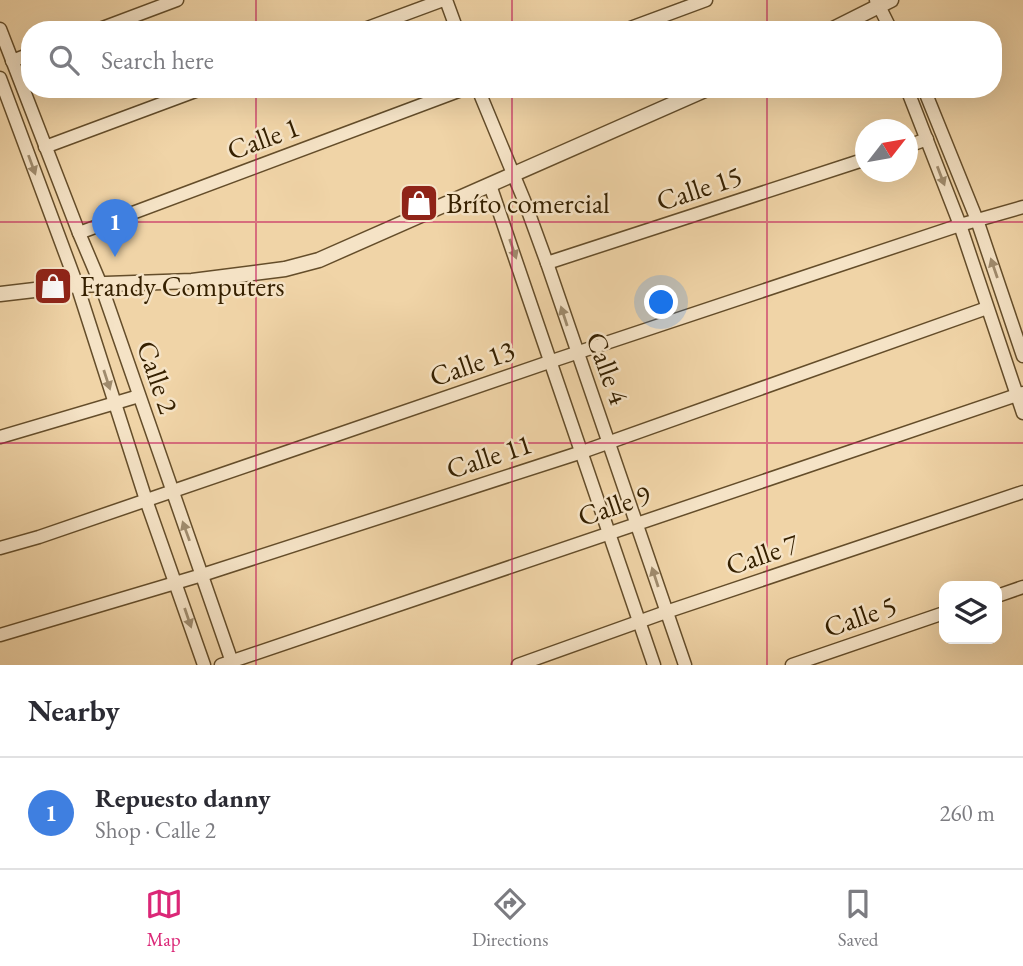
<!DOCTYPE html>
<meta charset="utf-8">
<style>
body{margin:0;font-family:"EB Garamond",serif;background:#f7f7f7;color:#2b2b33}
.controls{position:absolute;right:21px;bottom:21px;display:grid;overflow:hidden;border-radius:14px;box-shadow:0 7px 28px #0002}
.controls button{width:63px;height:63px;display:grid;place-items:center;padding:0;border:0;border-bottom:2px solid #e1e1e2;background:#fff;color:#2b2b33;font:35px sans-serif}
.compass{position:absolute;left:855px;top:119px;width:63px;height:63px;border-radius:50%;background:#fff;box-shadow:0 7px 28px #0002;rotate:59deg}
.you{position:absolute;left:662px;top:303px;width:24px;height:24px;margin:-18px;border:5px solid #fff;border-radius:50%;background:#1a73e8;box-shadow:0 0 0 10px #1a73e833}
.badge{display:grid;place-items:center;width:46px;height:46px;border-radius:50%;background:#db2777;color:#fff;font-size:23px;font-weight:700}
.pin{position:absolute;translate:-50% -58px;filter:drop-shadow(0 2px 4px #0008)}
.pin::after{content:'';position:absolute;top:37px;width:24px;height:21px;background:inherit;clip-path:polygon(0 0,100% 0,50% 100%)}
.list{margin:0;padding:0;list-style:none}
h2{display:flex;justify-content:space-between;align-items:center;height:91px;margin:0;padding:0 28px;font-size:30px}
h2 small{font-size:23px;font-weight:400;color:#7c7c81}
.list li{display:grid;grid-template-columns:46px 1fr auto;gap:21px;align-items:center;box-sizing:border-box;height:112px;padding:0 28px;border-top:2px solid #e1e1e2}
.list b{display:block;font-size:26px;white-space:nowrap}
.list p{margin:0;font-size:23px;white-space:nowrap;color:#7c7c81}
.list em{font-size:23px;font-style:normal;color:#7c7c81}
.icon{flex:none;width:38px;height:38px;fill:none;stroke:currentColor;stroke-width:2;stroke-linecap:round;stroke-linejoin:round}
.map{position:relative;flex:none;width:1023px;height:665px;overflow:hidden}
.search{position:absolute;background:#fff;box-shadow:0 7px 28px #0002;left:21px;right:21px;top:21px;height:77px;display:flex;align-items:center;gap:18px;box-sizing:border-box;padding:0 24px;border-radius:28px;color:#7c7c81;font-size:26px}
.sheet{height:203px;background:#fff}
nav{display:flex;justify-content:space-around;align-items:center;box-sizing:border-box;height:98px;border-top:2px solid #e1e1e2;background:#fff;font-size:19px;color:#7c7c81}
nav a{display:grid;justify-items:center;gap:4px}
nav .on{color:#db2777}
.map>svg:first-child{display:block}
.lines{fill:none;stroke-linecap:round;stroke-linejoin:round}
.minor-casing{stroke:#644d2a;stroke-width:15}
.tertiary-casing{stroke:#644d2a;stroke-width:17}
.minor{stroke:#f5e3c6;stroke-width:12}
.tertiary{stroke:#f5e3c6;stroke-width:14}
.oneway{fill:#9f8b6d}
.grid{fill:none;stroke:#c2185b;stroke-width:2;stroke-opacity:0.55}
.labels{text-anchor:middle;stroke-width:5;stroke-linejoin:round;paint-order:stroke}
.street-label{font-size:28px;fill:#352000;stroke:#f5e3c6}
.poi-label{font-size:28px;fill:#352000;stroke:#f5e3c6;text-anchor:start}
</style>
<div class="map">
<svg width="1023" height="665" viewBox="0 0 1023 665">
<rect width="100%" height="100%" fill="#f0d4a7"/>
<filter id="stains"><feTurbulence type="fractalNoise" baseFrequency=".00286" numOctaves="4"/><feColorMatrix values="0 0 0 0 .2 0 0 0 0 .09 0 0 0 0 .02 0 0 0 .5 -.17"/></filter>
<radialGradient id="worn" r=".72"><stop offset=".6" stop-color="#630" stop-opacity="0"/><stop offset="1" stop-color="#630" stop-opacity=".3"/></radialGradient>
<g class="lines">
<g class="minor-casing">
<g id="minor">
<path d="M 446,0 L 457,30"/>
<path d="M 876,0 L 891,30"/>
<path d="M 0,29 L 79,233 L 101,285 L 233,665"/>
<path d="M 97,30 L 177,0"/>
<path d="M 362,30 L 443,0"/>
<path d="M 625,30 L 706,0"/>
<path d="M 12,61 L 30,54"/>
<path d="M 0,78 L 77,285 L 146,500 L 204,665"/>
<path d="M 478,89 L 524,200 L 547,263 L 685,665"/>
<path d="M 907,89 L 960,225 L 1023,413"/>
<path d="M 924,89 L 977,220 L 1023,356"/>
<path d="M 908,146 L 927,139"/>
<path d="M 45,147 L 201,89"/>
<path d="M 490,185 L 654,665"/>
<path d="M 79,233 L 464,89"/>
<path d="M 547,263 L 866,159"/>
<path d="M 0,437 L 139,396"/>
<path d="M 0,548 L 39,537 L 552,361 L 960,225 L 1023,207"/>
<path d="M 997,596 L 1023,587"/>
<path d="M 0,635 L 202,575 L 582,452 L 987,308"/>
<path d="M 221,665 L 1023,393"/>
<path d="M 518,665 L 666,612 L 1023,492"/>
<path d="M 792,665 L 944,613"/>
</g>
</g>
<g class="tertiary-casing">
<g id="tertiary">
<path d="M 831,30 L 891,0"/>
<path d="M 0,294 L 77,285 L 192,281 L 285,269 L 319,260 L 707,89"/>
</g>
</g>
<use href="#minor" class="minor"/>
<use href="#tertiary" class="tertiary"/>
</g>
<defs><path id="oneway-solid" d="M-6-.8H1V-3.2L6.5 0L1 3.2V.8H-6Z" transform="scale(1.75)"/></defs>
<g class="oneway">
<use href="#oneway-solid" transform="translate(32 165) rotate(70)"/>
<use href="#oneway-solid" transform="translate(941 176) rotate(69)"/>
<use href="#oneway-solid" transform="translate(513 249) rotate(71)"/>
<use href="#oneway-solid" transform="translate(994 268) rotate(-109)"/>
<use href="#oneway-solid" transform="translate(564 316) rotate(-108)"/>
<use href="#oneway-solid" transform="translate(107 380) rotate(72)"/>
<use href="#oneway-solid" transform="translate(186 531) rotate(-110)"/>
<use href="#oneway-solid" transform="translate(655 577) rotate(-108)"/>
<use href="#oneway-solid" transform="translate(188 618) rotate(71)"/>
</g>
<path class="grid" d="M 256,0 L 256,30M 512,0 L 512,30M 767,0 L 767,30M 256,89 L 256,665M 512,89 L 512,665M 767,89 L 767,665M 0,222 L 1023,222M 0,443 L 1023,443"/>
<defs>
<g id="shop-square" transform="scale(2.0125)"><rect x="-9" y="-9" width="18" height="18" rx="4" fill="#8f2418" stroke="#f5e3c6"/><path d="M-5-2.5h2.3a2.7 3.5 0 0 1 5.4 0H5L5.5 6h-11ZM-1.5-2.5h3a1.5 2.3 0 0 0-3 0Z" fill="#fff"/></g>
</defs>
<g fill-rule="evenodd">
<use href="#shop-square" x="419" y="203"/>
<use href="#shop-square" x="53" y="286"/>
</g>
<g class="labels">
<g class="street-label">
<text transform="translate(263 138) rotate(-20)" y="10">Calle 1</text>
<text transform="translate(699 188) rotate(-18)" y="10">Calle 15</text>
<text transform="translate(472 363) rotate(-19)" y="10">Calle 13</text>
<text transform="translate(608 368) rotate(70)" y="10">Calle 4</text>
<text transform="translate(158 377) rotate(71)" y="10">Calle 2</text>
<text transform="translate(489 456) rotate(-18)" y="10">Calle 11</text>
<text transform="translate(614 505) rotate(-19)" y="10">Calle 9</text>
<text transform="translate(762 554) rotate(-19)" y="10">Calle 7</text>
<text transform="translate(860 616) rotate(-19)" y="10">Calle 5</text>
</g>
<g class="poi-label">
<text x="446" y="213">Bríto comercial</text>
<text x="80" y="296">Frandy Computers</text>
</g>
</g>
<rect width="100%" height="100%" filter="url(#stains)"/>
<rect width="100%" height="100%" fill="url(#worn)"/>
</svg>
<div class="controls">
<button><svg class="icon" aria-label="layers" viewBox="0 0 24 24"><path d="M12 4l9 5-9 5-9-5zM3 14l9 5 9-5"/></svg></button>
</div>
<svg class="compass" viewBox="-18 -18 36 36"><path d="M0-13l5 13h-10z" fill="#e53935"/><path d="M0 13l5-13h-10z" fill="#7c7c81"/></svg>
<div class="you"></div>
<div class="pin badge" style="left:115px;top:257px;background:#3f7fe0">1</div>
<div class="search"><svg class="icon" aria-label="search" viewBox="0 0 24 24"><circle cx="10" cy="10" r="6"/><path d="M15 15l6 6"/></svg>Search here</div>
</div>
<section class="sheet">
<h2>Nearby<small></small></h2>
<ul class="list">
<li><span class="badge" style="background:#3f7fe0">1</span><div><b>Repuesto danny</b><p>Shop · Calle 2</p></div><em>260 m</em></li>
</ul>
</section>
<nav>
<a class="on"><svg class="icon" aria-label="map" viewBox="0 0 24 24"><path d="M3 6l6-2 6 2 6-2v14l-6 2-6-2-6 2zM9 4v14M15 6v14"/></svg>Map</a>
<a><svg class="icon" aria-label="directions" viewBox="0 0 24 24"><path d="M12 3l9 9-9 9-9-9zM9 14v-3h6M13 9l2 2-2 2"/></svg>Directions</a>
<a><svg class="icon" aria-label="saved" viewBox="0 0 24 24"><path d="M7 4h10v16l-5-4-5 4z"/></svg>Saved</a>
</nav>
